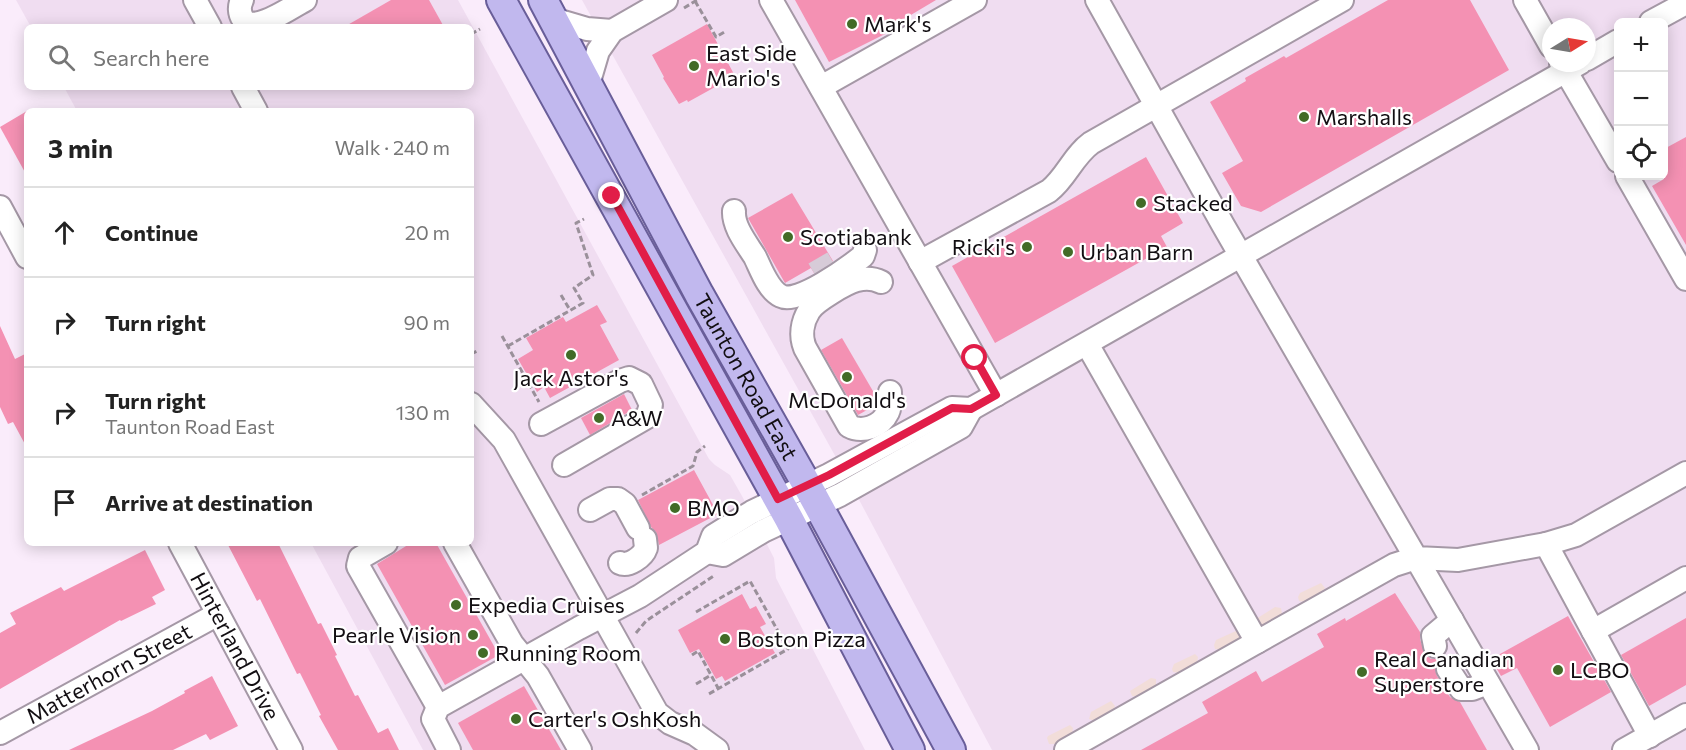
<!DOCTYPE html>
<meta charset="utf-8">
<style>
body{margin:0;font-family:Commissioner,sans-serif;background:#f6f6f6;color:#222}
.controls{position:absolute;right:18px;top:18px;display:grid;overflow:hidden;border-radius:9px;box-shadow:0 3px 15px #0003}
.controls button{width:54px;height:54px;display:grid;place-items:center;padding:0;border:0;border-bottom:2px solid #e0e0e0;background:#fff;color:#222;font:30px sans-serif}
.compass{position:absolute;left:1542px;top:18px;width:54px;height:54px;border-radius:50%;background:#fff;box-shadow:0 3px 15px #0003;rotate:79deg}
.stop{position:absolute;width:18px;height:18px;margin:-14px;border:4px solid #e11d48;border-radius:50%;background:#fff}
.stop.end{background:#e11d48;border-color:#fff;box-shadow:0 2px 6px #0008}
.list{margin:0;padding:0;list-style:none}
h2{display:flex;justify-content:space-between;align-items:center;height:78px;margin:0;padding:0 24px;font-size:26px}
h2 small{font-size:20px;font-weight:400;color:#767676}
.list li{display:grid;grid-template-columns:39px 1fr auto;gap:18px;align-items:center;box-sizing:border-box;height:90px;padding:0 24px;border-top:2px solid #e0e0e0}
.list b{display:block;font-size:22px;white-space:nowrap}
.list p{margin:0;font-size:20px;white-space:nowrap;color:#767676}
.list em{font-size:20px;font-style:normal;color:#767676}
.icon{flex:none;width:33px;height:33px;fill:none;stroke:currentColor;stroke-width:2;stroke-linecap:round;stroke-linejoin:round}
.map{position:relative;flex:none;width:1686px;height:750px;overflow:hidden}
.search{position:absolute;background:#fff;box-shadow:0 3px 15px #0003;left:24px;top:24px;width:450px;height:66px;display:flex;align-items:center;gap:15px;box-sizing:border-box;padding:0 21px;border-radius:9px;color:#767676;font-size:22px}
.panel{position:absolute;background:#fff;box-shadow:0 3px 15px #0003;left:24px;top:108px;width:450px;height:438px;border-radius:9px}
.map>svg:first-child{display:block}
.built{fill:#f0ddf1;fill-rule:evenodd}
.green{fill:#f2ddd9}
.building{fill:#f491b3}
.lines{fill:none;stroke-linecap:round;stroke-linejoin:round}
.minor-tunnel{stroke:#d7cbd8;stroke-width:22;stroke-dasharray:22 11;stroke-linecap:butt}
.minor-casing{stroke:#a598a6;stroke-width:26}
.major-casing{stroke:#695e99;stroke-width:32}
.path{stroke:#9a909a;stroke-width:3;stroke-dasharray:6 3;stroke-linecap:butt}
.minor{stroke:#fff;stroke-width:22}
.major{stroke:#c1b8ee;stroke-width:28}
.route{stroke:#e11d48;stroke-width:8}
.poi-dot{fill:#426b27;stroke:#fff;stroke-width:2}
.labels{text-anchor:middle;stroke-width:4.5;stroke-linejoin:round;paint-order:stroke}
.poi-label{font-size:22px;fill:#120e12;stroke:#fff;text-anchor:start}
.street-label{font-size:22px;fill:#120e12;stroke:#fff}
</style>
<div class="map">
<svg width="1686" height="750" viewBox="0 0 1686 750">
<rect width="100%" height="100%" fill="#faecfb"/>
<g class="built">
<path d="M 16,0 L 458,0 L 709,459 L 715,465 L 730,475 L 742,496 L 774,558 L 776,578 L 865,750 L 423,750 L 311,543 L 471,543 L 471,111 L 77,111 L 64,87 L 471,87 L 471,27 L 31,27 Z"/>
<path d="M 582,0 L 1686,0 L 1686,750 L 992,750 L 848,479 ZM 1618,22 L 1664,22 L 1664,176 L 1618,176 ZM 1551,27 L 1587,27 L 1587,63 L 1551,63 Z"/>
</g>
<g class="green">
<path d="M 1321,583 L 1325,588 C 1321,595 1307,604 1299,601 L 1298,597 L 1300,593 Z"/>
<path d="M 1275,607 L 1281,608 L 1282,614 L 1261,626 L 1256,619 Z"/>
<path d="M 1238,630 L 1241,635 C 1238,643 1224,651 1215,649 L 1214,645 L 1216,640 Z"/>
<path d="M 1195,654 L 1198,657 L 1197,663 L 1179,673 L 1173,672 L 1172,669 L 1174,664 Z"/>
<path d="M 1151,678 L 1156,679 L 1156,686 L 1138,697 L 1132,696 L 1130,691 Z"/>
<path d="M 1111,701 L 1115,706 L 1113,711 L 1095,721 L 1089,719 L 1091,712 Z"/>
<path d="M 1070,725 L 1073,728 L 1072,734 L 1054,744 L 1049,744 L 1047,738 L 1048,736 Z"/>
</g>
<g class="building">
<path d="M 391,0 L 429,0 L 444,27 L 344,27 Z"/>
<path d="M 795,0 L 936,0 L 884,31 L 885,34 L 829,62 Z"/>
<path d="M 1388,0 L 1470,0 L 1509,70 L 1261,212 L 1241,206 L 1222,173 L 1243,161 L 1210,102 L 1246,81 L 1245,78 L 1284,56 L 1286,58 Z"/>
<path d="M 707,24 L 735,76 L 688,102 L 687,100 L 679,104 L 663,78 L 664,77 L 652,55 Z"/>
<path d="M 27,111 L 27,176 L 0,127 Z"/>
<path d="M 1686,137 L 1686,245 L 1652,186 L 1664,179 L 1664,149 Z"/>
<path d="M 1146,157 L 1183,223 L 1161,236 L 1167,247 L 995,343 L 952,266 Z"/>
<path d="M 792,193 L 833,261 L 814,273 L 811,268 L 785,283 L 748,218 Z"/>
<path d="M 597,305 L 607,322 L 600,325 L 619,360 L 550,398 L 544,387 L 537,392 L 518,359 L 533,350 L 526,338 L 563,317 L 566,322 Z"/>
<path d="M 0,326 L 15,359 L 27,353 L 27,448 L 13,422 L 8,424 L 0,407 Z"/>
<path d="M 842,338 L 877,398 L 876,405 L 858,415 L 821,350 Z"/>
<path d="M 624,394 L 632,410 L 590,435 L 581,418 Z"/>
<path d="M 694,470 L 718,514 L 659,545 L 656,532 L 651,527 L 638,500 Z"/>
<path d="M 227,543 L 278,543 L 318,624 L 321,623 L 337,655 L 335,656 L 355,696 L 358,695 L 378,733 L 388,728 L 399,750 L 338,750 L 319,716 L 321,715 L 300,673 L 297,674 L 260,599 L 257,601 Z"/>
<path d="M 411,543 L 436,543 L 499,655 L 445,685 L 377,564 Z"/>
<path d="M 145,550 L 165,590 L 152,597 L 156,604 L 121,621 L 120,620 L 0,689 L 0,633 L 16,624 L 10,613 L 61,587 L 64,591 Z"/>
<path d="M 1395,593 L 1420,632 L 1420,639 L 1425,654 L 1431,659 L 1440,658 L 1436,662 L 1435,669 L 1437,676 L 1450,697 L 1460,702 L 1487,750 L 1141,750 L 1208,713 L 1202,702 L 1256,671 L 1262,682 L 1324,647 L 1317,634 L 1345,618 L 1346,621 Z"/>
<path d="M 742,594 L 750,609 L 756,606 L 766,624 L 760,627 L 775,653 L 725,681 L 722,676 L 716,679 L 699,649 L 690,653 L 678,630 Z"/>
<path d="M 1568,616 L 1611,692 L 1550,727 L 1517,668 L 1501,676 L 1491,659 Z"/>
<path d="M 1686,618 L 1686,685 L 1649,706 L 1621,655 Z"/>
<path d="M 212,676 L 238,726 L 210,740 L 206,734 L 173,750 L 69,750 L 152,711 L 185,693 L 184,691 Z"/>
<path d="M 524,686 L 561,750 L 473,750 L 458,723 Z"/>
</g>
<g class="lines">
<path class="minor-tunnel" d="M 814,273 L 833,262"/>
<g class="minor-casing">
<g id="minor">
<path d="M 195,0 L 210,27"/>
<path d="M 242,0 C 239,6 239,13 243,19 C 253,35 293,6 305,0"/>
<path d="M 771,0 L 996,395"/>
<path d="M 1097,0 L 1223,225 L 1416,558 L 1458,560 L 1546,544 L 1593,631 L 1686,578"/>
<path d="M 1525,0 L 1551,46"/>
<path d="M 553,19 L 587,29 L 612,31"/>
<path d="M 1651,22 L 1686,3"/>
<path d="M 1587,59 L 1618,41"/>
<path d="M 1561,63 L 1618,161"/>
<path d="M 588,85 L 598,51 L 612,31 L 666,0"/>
<path d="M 243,87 L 256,111"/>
<path d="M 821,87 L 975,0"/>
<path d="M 1627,176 L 1686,279"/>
<path d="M 0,207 L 27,257"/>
<path d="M 734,211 C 733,227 747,244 755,257 C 761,269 768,290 781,296 C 798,305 849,267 863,256 L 865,250"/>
<path d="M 920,262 L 1049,191 C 1066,178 1073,156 1091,143 L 1342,0"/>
<path d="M 881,282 C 873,278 866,278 857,280 C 846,283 815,301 809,311 C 802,322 800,336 805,348 L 849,426 C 862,433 881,427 888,412 C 891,406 890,399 890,392"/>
<path d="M 471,404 L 504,440 L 657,713 L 670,723 L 695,734 L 717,750"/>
<path d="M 541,424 L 620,381 L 629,378 L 641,384 L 651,405 L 647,417 L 564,465"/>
<path d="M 590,510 L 610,499 L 618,499 L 625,504 L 638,528"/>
<path id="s1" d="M 180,543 L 291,750"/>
<path d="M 386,543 L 360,558 L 358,566 L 438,707"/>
<path d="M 455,543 L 512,644 L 538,676 L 580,750"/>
<path d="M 1546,544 L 1576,535 L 1686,473"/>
<path d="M 707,552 L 723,555 L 763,531 L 840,495 L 961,427 L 971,409"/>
<path d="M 620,563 C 628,567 643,557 646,548 L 645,539"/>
<path d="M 1593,631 L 1650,736"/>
<path d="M 1257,642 L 1394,565 L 1416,558 L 1527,750"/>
<path d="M 1435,646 L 1433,636 L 1452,620"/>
<path d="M 1448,669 L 1461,689 L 1472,689 L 1488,683"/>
<path id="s2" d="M 0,733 L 218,614"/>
<path d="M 449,750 L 433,719 L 438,707 L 579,628 L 640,596 L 707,552 L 713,536 L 752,512 L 829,475 L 952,408 L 971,409 L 1580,63"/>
<path d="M 1066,750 L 1257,642 L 1087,344"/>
<path d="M 1624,750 L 1686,715"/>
</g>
</g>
<g class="major-casing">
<g id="major">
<path d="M 501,0 L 789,519 L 910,750"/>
<path id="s3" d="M 543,0 L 699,294 L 807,485 L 951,750"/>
</g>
</g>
<g class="path">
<path d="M 695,1 L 716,37 L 726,31"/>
<path d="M 684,8 L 697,0"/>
<path d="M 471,34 L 480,29"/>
<path d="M 407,87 L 407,88"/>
<path d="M 561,295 L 570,310"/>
<path d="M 502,336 L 539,402"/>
<path d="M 508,346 L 583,303 L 574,288 L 593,275 L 576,223 L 584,219"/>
<path d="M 471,354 L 479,350"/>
<path d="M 642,495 L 693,466 L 697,452 L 705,446"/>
<path d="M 696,612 L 750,581 L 788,649 L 707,695"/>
<path d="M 636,633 L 646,621 L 715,575"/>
<path d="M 692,655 L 698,651 L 718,688"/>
<path d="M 696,684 L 711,675"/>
</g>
<use href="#minor" class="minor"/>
<use href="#major" class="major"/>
</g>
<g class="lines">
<path class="route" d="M 612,196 L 778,499 L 829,475 L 952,408 L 971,409 L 996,395 L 975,358"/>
</g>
<g class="poi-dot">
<circle cx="852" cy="24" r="6"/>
<circle cx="694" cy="66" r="6"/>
<circle cx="1304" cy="117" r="6"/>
<circle cx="1141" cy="203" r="6"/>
<circle cx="788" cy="237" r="6"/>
<circle cx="1027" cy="247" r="6"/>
<circle cx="1068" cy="252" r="6"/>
<circle cx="571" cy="355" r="6"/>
<circle cx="847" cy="377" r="6"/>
<circle cx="599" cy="418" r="6"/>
<circle cx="675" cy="508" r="6"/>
<circle cx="456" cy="605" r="6"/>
<circle cx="473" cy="635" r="6"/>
<circle cx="725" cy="639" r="6"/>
<circle cx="483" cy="653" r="6"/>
<circle cx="1558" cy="670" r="6"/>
<circle cx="1362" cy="672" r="6"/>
<circle cx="516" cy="719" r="6"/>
</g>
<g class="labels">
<g class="poi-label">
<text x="864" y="32">Mark's</text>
<text x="706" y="61">East Side<tspan x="706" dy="25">Mario's</tspan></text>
<text x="1316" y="125">Marshalls</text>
<text x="1153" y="211">Stacked</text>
<text x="800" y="245">Scotiabank</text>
<text x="1015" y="255" text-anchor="end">Ricki's</text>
<text x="1080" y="260">Urban Barn</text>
<text x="571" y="386" text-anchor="middle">Jack Astor's</text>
<text x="847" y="408" text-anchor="middle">McDonald's</text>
<text x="611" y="426">A&amp;W</text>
<text x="687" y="516">BMO</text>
<text x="468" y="613">Expedia Cruises</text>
<text x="461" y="643" text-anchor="end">Pearle Vision</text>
<text x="737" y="647">Boston Pizza</text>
<text x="495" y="661">Running Room</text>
<text x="1374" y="667">Real Canadian<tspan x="1374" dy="25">Superstore</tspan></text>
<text x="1570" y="678">LCBO</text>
<text x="528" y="727">Carter's OshKosh</text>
</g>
<g class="street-label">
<text dy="8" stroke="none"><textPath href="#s3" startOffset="428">Taunton Road East</textPath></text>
<text dy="8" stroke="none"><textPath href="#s1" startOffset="117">Hinterland Drive</textPath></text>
<text dy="8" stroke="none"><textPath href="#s2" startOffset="124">Matterhorn Street</textPath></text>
</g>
</g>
</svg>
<div class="controls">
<button>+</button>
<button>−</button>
<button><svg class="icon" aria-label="locate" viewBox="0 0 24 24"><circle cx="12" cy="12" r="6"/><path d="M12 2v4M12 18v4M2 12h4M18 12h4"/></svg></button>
</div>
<svg class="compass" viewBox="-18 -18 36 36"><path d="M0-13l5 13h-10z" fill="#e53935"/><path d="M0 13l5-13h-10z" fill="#767676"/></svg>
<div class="stop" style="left:975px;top:358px"></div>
<div class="stop end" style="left:612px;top:196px"></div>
<div class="search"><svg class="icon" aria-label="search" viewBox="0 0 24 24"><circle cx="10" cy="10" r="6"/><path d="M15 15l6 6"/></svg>Search here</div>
<section class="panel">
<h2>3 min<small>Walk · 240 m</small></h2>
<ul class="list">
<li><svg class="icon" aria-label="ahead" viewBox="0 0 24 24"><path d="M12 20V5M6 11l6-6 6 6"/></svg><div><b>Continue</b></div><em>20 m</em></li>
<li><svg class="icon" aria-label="right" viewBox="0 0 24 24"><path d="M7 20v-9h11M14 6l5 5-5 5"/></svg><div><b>Turn right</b></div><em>90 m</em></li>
<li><svg class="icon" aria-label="right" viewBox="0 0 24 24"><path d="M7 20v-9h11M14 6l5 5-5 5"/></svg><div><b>Turn right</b><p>Taunton Road East</p></div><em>130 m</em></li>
<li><svg class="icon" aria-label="arrive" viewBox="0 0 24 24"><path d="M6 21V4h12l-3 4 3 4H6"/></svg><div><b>Arrive at destination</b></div></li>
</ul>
</section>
</div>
